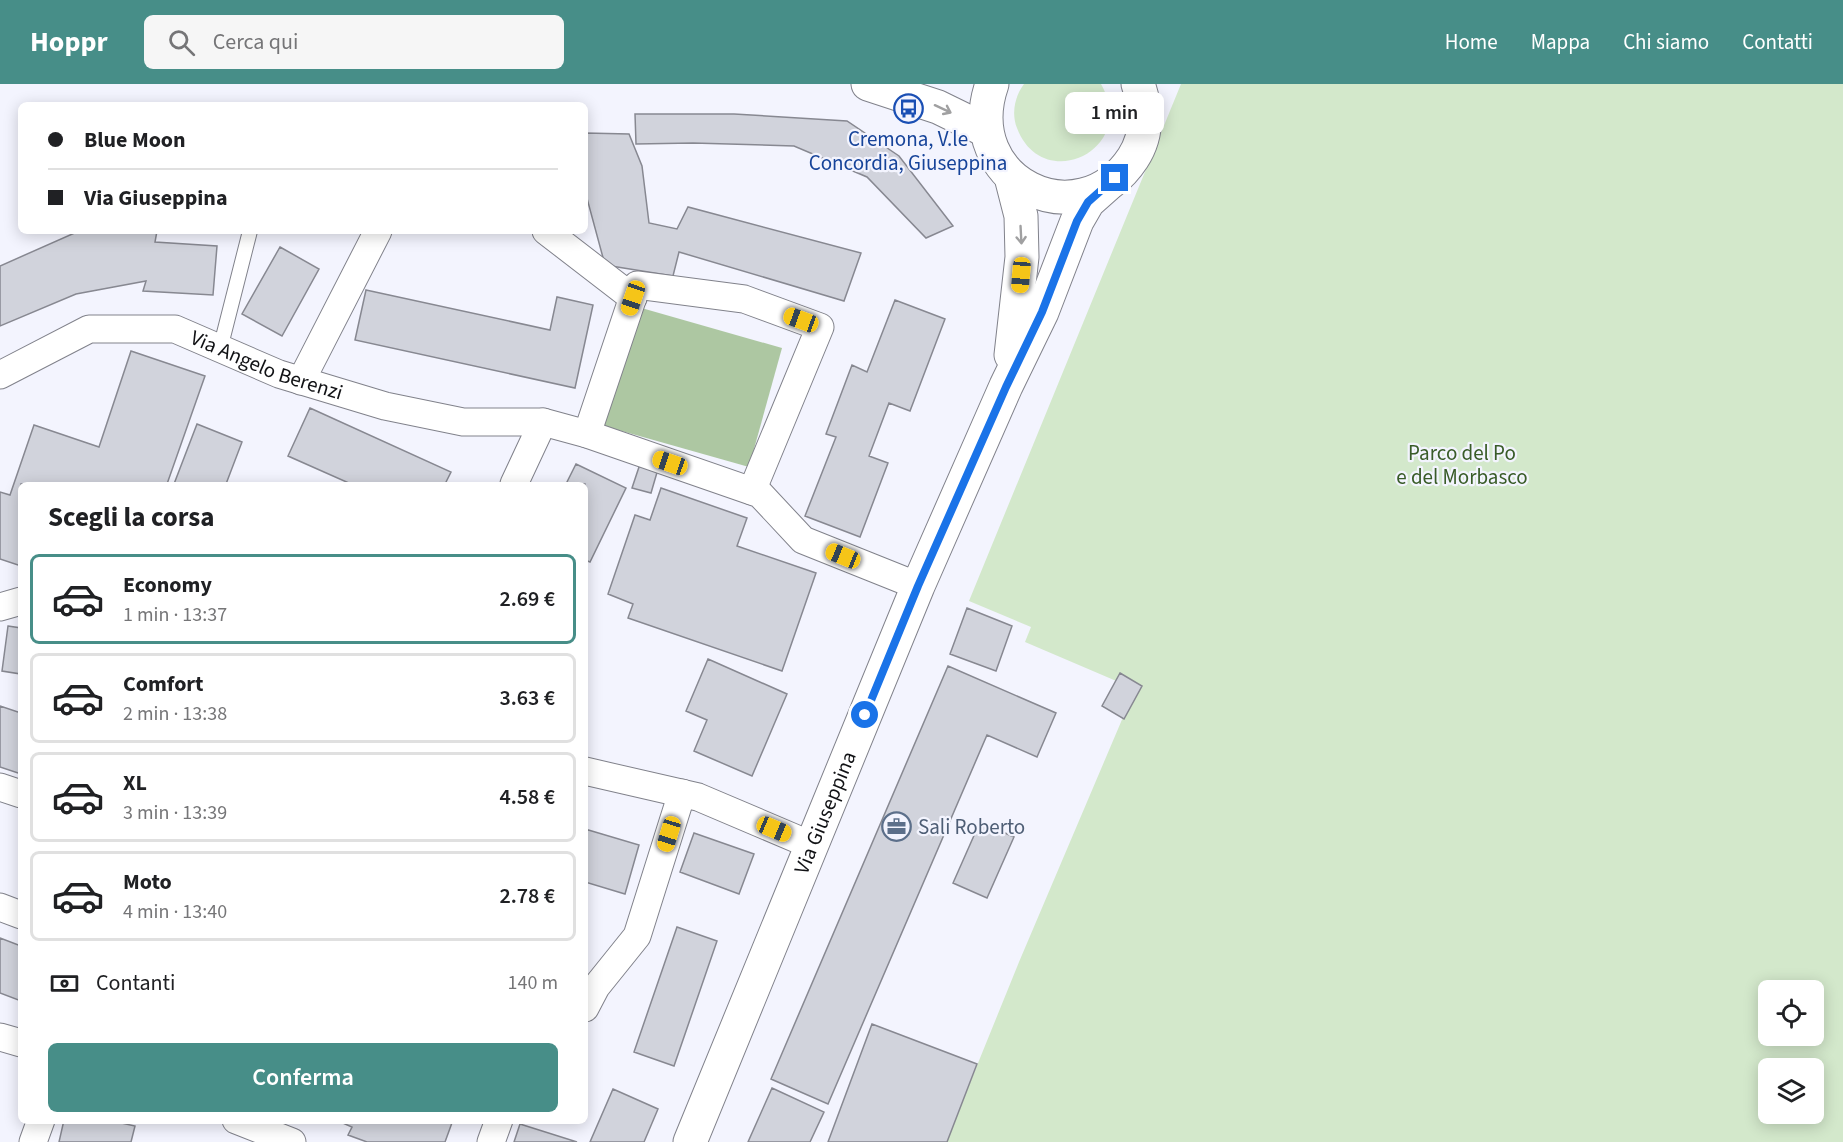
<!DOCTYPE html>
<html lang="it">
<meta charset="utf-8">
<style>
body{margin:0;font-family:"Source Sans 3",sans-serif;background:#f6f6f6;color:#202124;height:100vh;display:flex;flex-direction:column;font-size:22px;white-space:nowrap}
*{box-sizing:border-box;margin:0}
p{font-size:20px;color:#757577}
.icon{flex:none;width:33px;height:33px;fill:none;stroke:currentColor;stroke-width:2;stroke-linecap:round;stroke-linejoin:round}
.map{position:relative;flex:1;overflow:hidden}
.details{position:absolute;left:18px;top:398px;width:570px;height:642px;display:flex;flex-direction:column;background:#fff;border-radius:9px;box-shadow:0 3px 15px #0003}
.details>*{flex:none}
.top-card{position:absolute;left:18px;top:18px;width:570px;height:132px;border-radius:9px;box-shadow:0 3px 15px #0003;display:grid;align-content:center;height:132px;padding:0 30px;background:#fff}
.fabs{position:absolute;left:1758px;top:896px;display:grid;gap:12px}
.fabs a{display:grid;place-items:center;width:66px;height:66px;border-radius:9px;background:#fff;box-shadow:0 3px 15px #0003;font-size:30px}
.end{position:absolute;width:27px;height:27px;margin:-14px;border:8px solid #1a73e8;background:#fff;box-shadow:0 0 0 3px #fff}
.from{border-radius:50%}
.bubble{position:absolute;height:42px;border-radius:9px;background:#fff;box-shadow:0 3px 15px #0003;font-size:20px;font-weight:600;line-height:42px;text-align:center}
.car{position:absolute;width:18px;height:36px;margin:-18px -9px;border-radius:8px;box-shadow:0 0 4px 2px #0007;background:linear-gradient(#f5c518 24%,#345 0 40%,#f5c518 0 76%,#345 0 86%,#f5c518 0)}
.top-card b{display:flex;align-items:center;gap:21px;height:57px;font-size:22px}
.top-card b+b{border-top:2px solid #e0e0e0}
.top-card i{width:15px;height:15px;background:#202124}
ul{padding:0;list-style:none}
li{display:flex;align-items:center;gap:18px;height:90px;margin:0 12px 9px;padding:0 18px;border:3px solid #e0e0e0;border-radius:9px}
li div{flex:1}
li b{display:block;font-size:22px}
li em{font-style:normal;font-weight:600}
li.active{border-color:#478e88}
li>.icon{width:54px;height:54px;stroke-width:1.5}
h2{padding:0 30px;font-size:27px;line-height:72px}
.pay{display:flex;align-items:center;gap:15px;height:66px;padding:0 30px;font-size:22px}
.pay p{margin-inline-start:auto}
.action{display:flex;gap:12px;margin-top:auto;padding:12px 30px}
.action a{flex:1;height:69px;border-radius:9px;background:#478e88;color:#fff;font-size:24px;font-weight:600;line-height:69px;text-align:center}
header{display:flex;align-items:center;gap:36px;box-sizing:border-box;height:84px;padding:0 30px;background:#478e88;color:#fff}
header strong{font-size:28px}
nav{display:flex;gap:33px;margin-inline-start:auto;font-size:21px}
.search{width:420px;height:54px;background:#f6f6f6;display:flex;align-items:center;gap:15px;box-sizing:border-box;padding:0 21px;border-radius:9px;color:#757577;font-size:22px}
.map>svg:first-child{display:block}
.green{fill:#d3e8cb;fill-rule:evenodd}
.forest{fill:#adc7a2}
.building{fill:#d1d3dc;stroke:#878891;stroke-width:1.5}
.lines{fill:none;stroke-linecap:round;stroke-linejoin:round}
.lane-casing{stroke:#81828b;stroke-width:16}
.street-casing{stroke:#81828b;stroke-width:29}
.secondary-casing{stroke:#81828b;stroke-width:35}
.lane{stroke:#fff;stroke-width:14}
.street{stroke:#fff;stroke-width:27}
.secondary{stroke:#fff;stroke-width:33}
.oneway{stroke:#a0a0a1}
.route{stroke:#1a73e8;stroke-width:8}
.labels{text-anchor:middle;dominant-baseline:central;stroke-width:4.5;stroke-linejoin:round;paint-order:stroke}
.transit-label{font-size:21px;fill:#164399;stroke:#f3f4fe}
.street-label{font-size:21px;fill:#111215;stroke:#f3f4fe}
.park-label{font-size:21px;fill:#395c28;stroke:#f3f4fe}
.service-label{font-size:21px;fill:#4e5e75;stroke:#f3f4fe;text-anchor:start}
</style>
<header>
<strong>Hoppr</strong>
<div class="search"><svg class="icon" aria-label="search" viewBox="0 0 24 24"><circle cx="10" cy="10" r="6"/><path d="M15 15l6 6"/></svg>Cerca qui</div>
<nav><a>Home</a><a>Mappa</a><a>Chi siamo</a><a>Contatti</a></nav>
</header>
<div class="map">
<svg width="1843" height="1058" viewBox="0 0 1843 1058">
<rect width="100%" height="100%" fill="#f3f4fe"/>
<path class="green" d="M1024,0h77c38,67 -59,111 -84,44 -6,-15 -2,-32 7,-44z
M1181,0h662v1058h-897l73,-180 116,-273 -110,-47 6,-15 -62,-26zM1768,906h46v45h-46zM1768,984h46v45h-46z"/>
<path class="forest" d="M638,223l144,41 -33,119 -145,-41z"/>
<path class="building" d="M635,30h99l113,7 52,35 54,70 -27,12 -59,-61 -73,-31 -101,-3 -57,1z
M585,49l44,1 13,32 7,57 28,6 11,-22 173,46 -17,48 -165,-49 -6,24 -68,-11 -20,-74z
M79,147h78l-2,11 62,4 -4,49 -70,-4 3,-10 -70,13 -76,32v-60z
M280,163l39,22 -37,67 -40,-22z
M366,206l184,40 7,-33 36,8 -18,83 -220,-48z
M895,216l50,19 -35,92 -21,-8 -20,53 19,7 -28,74 -55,-21 31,-79 -10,-3 26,-69 15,7z
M131,267l74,25 -38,108h-146v82l-21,-7v-67l10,3 24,-70 65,22z
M310,324l141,64 -6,12h-94l-63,-28z
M197,340l45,18 -16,42h-52z
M576,380l50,24 -36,74 -5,-2v-76h-19z
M640,380l18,5 -7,24 -19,-5z
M661,404l86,30 -10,28 79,27 -34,98 -154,-53 5,-14 -25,-10 27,-79 15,5z
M967,524l45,18 -16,45 -46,-17z
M8,542l13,2v46l-19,-3z
M708,575l79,35 -35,82 -58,-25 13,-31 -21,-9z
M948,582l108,47 -19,44 -50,-22 -159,369 -57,-25z
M1120,589l22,13 -18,33 -22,-13z
M0,622l21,7v61l-21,-7z
M980,738l34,15 -27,61 -34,-15z
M585,745l54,16 -14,49 -40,-12z
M694,749l60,21 -15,40 -59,-22z
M677,843l40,14 -43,125 -40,-14z
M0,854l21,8v55l-21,-8z
M872,940l105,40 -30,78h-119z
M772,1004l52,24 -14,30h-62z
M613,1005l45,20 -14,33h-54z
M64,1036h44l27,6 -4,16h-72z
M336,1036h117l-8,22h-78l-19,-7 4,-8z
M520,1040l57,18h-63z"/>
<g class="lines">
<defs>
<path id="lane" d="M220,265l30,-118"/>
<g id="street">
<path d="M546,147l87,67"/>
<path id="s1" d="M0,291l89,-46h86l104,45 106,32 78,16h80l44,12 173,60 43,46 115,46"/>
<path d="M301,297l77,-150"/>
<path d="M587,350l50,-149 107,14 76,28 -68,164"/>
<path d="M514,400l29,-62"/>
<path d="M0,523l21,-6"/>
<path d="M585,687l113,26 113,48"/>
<path d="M0,703l21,7"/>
<path d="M0,823l21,8"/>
<path d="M585,924l11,-21 41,-51 45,-143"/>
<path d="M0,953l21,6"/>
<path d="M236,1036l56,22"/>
<path d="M33,1058l8,-22"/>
<path d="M491,1058l8,-22"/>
</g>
<g id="secondary">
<path d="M868,0l70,23 47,23"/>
<path d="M992,0c-34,98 87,156 141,74 15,-23 14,-49 5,-74"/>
<path d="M1011,271l11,-98 -1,-41 -10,-39"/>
<path id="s2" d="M690,1058l228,-556 88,-200 36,-74 35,-91 11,-19 18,-16"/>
</g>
</defs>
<use href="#lane" class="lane-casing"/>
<use href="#street" class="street-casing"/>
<use href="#secondary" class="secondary-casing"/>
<use href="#lane" class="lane"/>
<use href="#street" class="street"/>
<use href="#secondary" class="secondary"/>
</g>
<defs><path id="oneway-shaft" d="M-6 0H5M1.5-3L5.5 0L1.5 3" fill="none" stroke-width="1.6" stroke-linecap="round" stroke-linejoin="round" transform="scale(1.5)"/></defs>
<g class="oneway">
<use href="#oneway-shaft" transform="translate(943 25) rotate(25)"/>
<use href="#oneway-shaft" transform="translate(1021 151) rotate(87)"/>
</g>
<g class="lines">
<path class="route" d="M865,631l53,-129 88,-199 36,-75 35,-91 11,-19 27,-24"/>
</g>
<defs>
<symbol id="bus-ring" viewBox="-11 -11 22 22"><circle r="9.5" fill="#f3f4fe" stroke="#1a4fb4" stroke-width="1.5"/><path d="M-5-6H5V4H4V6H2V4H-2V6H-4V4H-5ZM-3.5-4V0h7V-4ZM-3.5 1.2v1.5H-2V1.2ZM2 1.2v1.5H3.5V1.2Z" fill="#1a4fb4"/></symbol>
<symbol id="office-ring" viewBox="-11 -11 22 22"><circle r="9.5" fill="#f3f4fe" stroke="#5c6f8a" stroke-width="1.5"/><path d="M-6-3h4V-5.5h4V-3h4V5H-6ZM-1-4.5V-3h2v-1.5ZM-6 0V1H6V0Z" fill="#5c6f8a"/></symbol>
</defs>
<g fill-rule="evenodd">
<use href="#bus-ring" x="892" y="8" width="33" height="33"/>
<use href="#office-ring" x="880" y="726" width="33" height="33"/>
</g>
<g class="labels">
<g class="transit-label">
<text x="908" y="55">Cremona, V.le<tspan x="908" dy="24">Concordia, Giuseppina</tspan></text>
</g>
<g class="street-label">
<text stroke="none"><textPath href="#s1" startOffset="285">Via Angelo Berenzi</textPath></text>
<text stroke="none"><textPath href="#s2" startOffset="356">Via Giuseppina</textPath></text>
</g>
<g class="park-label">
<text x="1462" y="369">Parco del Po<tspan x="1462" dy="24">e del Morbasco</tspan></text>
</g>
<g class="service-label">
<text x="918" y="743">Sali Roberto</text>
</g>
</g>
</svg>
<div class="fabs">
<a><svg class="icon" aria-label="locate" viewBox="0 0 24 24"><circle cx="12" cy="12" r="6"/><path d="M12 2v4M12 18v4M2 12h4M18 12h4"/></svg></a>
<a><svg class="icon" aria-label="layers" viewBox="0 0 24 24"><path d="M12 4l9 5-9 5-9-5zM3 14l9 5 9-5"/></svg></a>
</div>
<i class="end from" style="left:865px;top:631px"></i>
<i class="end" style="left:1115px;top:94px"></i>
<div class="bubble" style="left:1065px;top:8px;width:99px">1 min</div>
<i class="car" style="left:1021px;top:191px;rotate:185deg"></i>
<i class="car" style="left:633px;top:214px;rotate:199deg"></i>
<i class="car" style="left:801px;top:236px;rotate:290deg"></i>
<i class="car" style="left:670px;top:379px;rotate:289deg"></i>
<i class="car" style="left:843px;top:472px;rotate:292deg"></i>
<i class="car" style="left:774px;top:745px;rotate:113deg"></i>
<i class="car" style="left:669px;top:750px;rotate:197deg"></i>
<div class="top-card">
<b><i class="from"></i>Blue Moon</b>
<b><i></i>Via Giuseppina</b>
</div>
<section class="details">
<h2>Scegli la corsa</h2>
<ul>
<li class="active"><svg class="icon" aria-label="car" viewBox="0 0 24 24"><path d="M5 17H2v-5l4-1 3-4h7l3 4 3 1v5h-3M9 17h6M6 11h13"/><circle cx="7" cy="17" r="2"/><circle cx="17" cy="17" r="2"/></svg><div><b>Economy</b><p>1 min · 13:37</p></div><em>2.69 €</em></li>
<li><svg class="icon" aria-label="car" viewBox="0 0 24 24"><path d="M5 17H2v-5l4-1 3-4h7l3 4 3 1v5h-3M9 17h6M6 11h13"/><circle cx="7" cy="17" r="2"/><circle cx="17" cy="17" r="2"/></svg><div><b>Comfort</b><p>2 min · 13:38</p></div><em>3.63 €</em></li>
<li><svg class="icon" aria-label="car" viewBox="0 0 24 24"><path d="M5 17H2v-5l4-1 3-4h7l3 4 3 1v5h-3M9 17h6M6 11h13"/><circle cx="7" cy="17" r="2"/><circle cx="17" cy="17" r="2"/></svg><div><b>XL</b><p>3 min · 13:39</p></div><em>4.58 €</em></li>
<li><svg class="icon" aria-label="car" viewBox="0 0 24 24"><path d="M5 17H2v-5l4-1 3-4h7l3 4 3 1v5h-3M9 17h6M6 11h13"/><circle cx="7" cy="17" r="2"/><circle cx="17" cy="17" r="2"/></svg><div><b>Moto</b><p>4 min · 13:40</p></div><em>2.78 €</em></li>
</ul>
<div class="pay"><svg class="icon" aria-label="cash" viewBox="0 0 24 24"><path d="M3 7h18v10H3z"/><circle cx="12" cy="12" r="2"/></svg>Contanti<p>140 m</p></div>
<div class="action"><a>Conferma</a></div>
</section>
</div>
